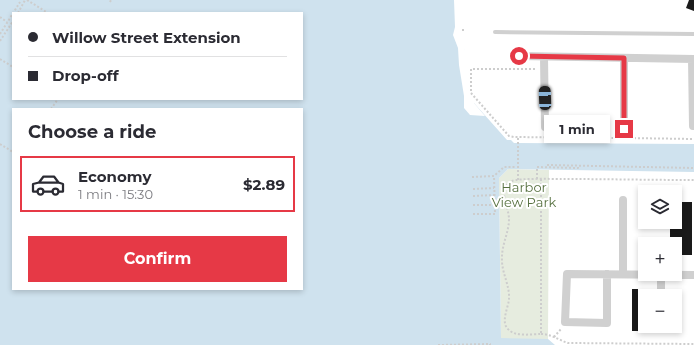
<!DOCTYPE html>
<meta charset="utf-8">
<style>
body{margin:0;font-family:Montserrat,sans-serif;background:#f7f7f7;color:#2b2b33;height:100vh;display:flex;flex-direction:column;font-size:15px;white-space:nowrap}
*{box-sizing:border-box;margin:0}
p{font-size:13px;color:#7c7c81}
.icon{flex:none;width:22px;height:22px;fill:none;stroke:currentColor;stroke-width:2;stroke-linecap:round;stroke-linejoin:round}
.map{position:relative;flex:1;overflow:hidden}
.details{position:absolute;left:12px;top:108px;width:291px;height:182px;display:flex;flex-direction:column;background:#fff;border-radius:0px;box-shadow:0 2px 6px #0003}
.details>*{flex:none}
.guide{position:absolute;left:12px;top:12px;width:291px;height:88px;border-radius:0px;box-shadow:0 2px 6px #0003;display:grid;align-content:center;height:88px;padding:0 16px;background:#fff}
.controls{position:absolute;left:638px;top:185px;display:grid;gap:8px}
.controls a{display:grid;place-items:center;width:44px;height:44px;border-radius:0px;background:#fff;box-shadow:0 2px 6px #0003;font-size:20px}
.end{position:absolute;width:18px;height:18px;margin:-9px;border:5px solid #e63946;background:#fff;box-shadow:0 0 0 2px #fff}
.from{border-radius:50%}
.bubble{position:absolute;height:28px;border-radius:0px;background:#fff;box-shadow:0 2px 6px #0003;font-size:13px;font-weight:700;line-height:28px;text-align:center}
.car{position:absolute;width:12px;height:24px;margin:-12px -6px;border-radius:5px;box-shadow:0 0 3px 1px #0007;background:linear-gradient(#222 24%,#8ab4d8 0 40%,#222 0 76%,#8ab4d8 0 86%,#222 0)}
.guide b{display:flex;align-items:center;gap:14px;height:38px;font-size:15px}
.guide b+b{border-top:1px solid #e1e1e2}
.guide i{width:10px;height:10px;background:#2b2b33}
ul{padding:0;list-style:none}
li{display:flex;align-items:center;gap:12px;height:56px;margin:0 8px 6px;padding:0 8px;border:2px solid transparent;border-radius:0px}
li div{flex:1}
li b{display:block;font-size:15px}
li em{font-style:normal;font-weight:700}
li.active{border-color:#e63946}
li>.icon{width:36px;height:36px;stroke-width:1.5}
h2{padding:0 16px;font-size:18px;line-height:48px}
.button{display:flex;gap:8px;margin-top:auto;padding:8px 16px}
.button a{flex:1;height:46px;border-radius:0px;background:#e63946;color:#fff;font-size:16px;font-weight:700;line-height:46px;text-align:center}
.map>svg:first-child{display:block}
.green{fill:#e6ecdf}
.water{fill:#cfe2ee;fill-rule:evenodd}
.pier{fill:#fff}
.building{fill:#1a1a1a}
.lines{fill:none;stroke-linecap:round;stroke-linejoin:round}
.path{stroke:#cdcdcd;stroke-width:2;stroke-dasharray:2 2;stroke-linecap:butt}
.lane{stroke:#d0d0d0;stroke-width:4}
.street{stroke:#d0d0d0;stroke-width:8}
.route{stroke:#e63946;stroke-width:5}
.labels{text-anchor:middle;dominant-baseline:central;stroke-width:4;stroke-linejoin:round;paint-order:stroke}
.park-label{font-size:13px;fill:#56703f;stroke:#fff}
</style>
<div class="map">
<svg width="694" height="345" viewBox="0 0 694 345">
<rect width="100%" height="100%" fill="#fff"/>
<path class="green" d="M508,169l41,1 -1,169h-47l-2,-161z"/>
<path class="water" d="M0,0h467l-3,48 2,48 -2,6 10,1 33,37h4l3,3 180,1v28l-186,-3 -9,9 2,160 47,1 7,6h-555zM13,13h289v86h-289zM13,109h289v180h-289z"/>
<path class="pier" d="M454,0h15l-1,40 -1,8h-3l1,3h2l1,45 -2,2v3h8v2l11,13 -15,-1 -6,-7v-12l-5,-31 -1,-17 -5,-13 2,-8z"/>
<path class="building" d="M689,0h5v11l-8,-3z
M675,202h17v53h-17v-11h-5v-22h5z
M632,289h22v7h-9v30h9v5h-22z"/>
<g class="lines">
<path class="path" d="M27,0l21,13
M110,2l1,-2
M18,13l7,-13
M0,17l7,5
M462,30h4
M0,34l20,-32
M0,41l13,-20
M0,59l13,8
M535,69h-64v24l38,43 5,1 108,1
M51,109l7,-10
M626,138l68,1
M0,144l13,8
M547,165l147,3
M472,177l22,-1 10,-9h11
M537,179v-12l41,1v-2
M541,179v155c-9,0 -25,3 -32,-4 -9,-7 -1,-21 0,-31 1,-14 -8,-27 -7,-42 0,-13 7,-25 7,-38 0,-12 -13,-32 3,-38 8,-3 39,-2 49,-2 44,0 89,1 133,1
M518,180v-42
M473,189l21,-1
M473,196l21,-1
M473,205h21
M473,214h22l-1,-38
M541,334c10,0 18,6 27,9l126,1
M554,337l7,-8
M438,345l52,-1v1"/>
<path class="lane" d="M495,32l199,2"/>
<path class="street" d="M519,56l175,3
M544,57l1,70
M624,58v71
M692,59l1,67
M607,274v49l-42,-1 2,-48c42,0 85,1 127,1
M623,274v-74
M661,296v-21
M661,329v-3"/>
</g>
<g class="lines">
<path class="route" d="M519,56l105,2v71"/>
</g>
<g class="labels">
<g class="park-label">
<text x="524" y="187">Harbor<tspan x="524" dy="15">View Park</tspan></text>
</g>
</g>
</svg>
<div class="controls">
<a><svg class="icon" aria-label="layers" viewBox="0 0 24 24"><path d="M12 4l9 5-9 5-9-5zM3 14l9 5 9-5"/></svg></a>
<a>+</a>
<a>−</a>
</div>
<i class="end from" style="left:519px;top:56px"></i>
<i class="end" style="left:624px;top:129px"></i>
<div class="bubble" style="left:544px;top:115px;width:66px">1 min</div>
<i class="car" style="left:545px;top:98px;rotate:358deg"></i>
<div class="guide">
<b><i class="from"></i>Willow Street Extension</b>
<b><i></i>Drop-off</b>
</div>
<section class="details">
<h2>Choose a ride</h2>
<ul>
<li class="active"><svg class="icon" aria-label="car" viewBox="0 0 24 24"><path d="M5 17H2v-5l4-1 3-4h7l3 4 3 1v5h-3M9 17h6M6 11h13"/><circle cx="7" cy="17" r="2"/><circle cx="17" cy="17" r="2"/></svg><div><b>Economy</b><p>1 min · 15:30</p></div><em>$2.89</em></li>
</ul>
<div class="button"><a>Confirm</a></div>
</section>
</div>
